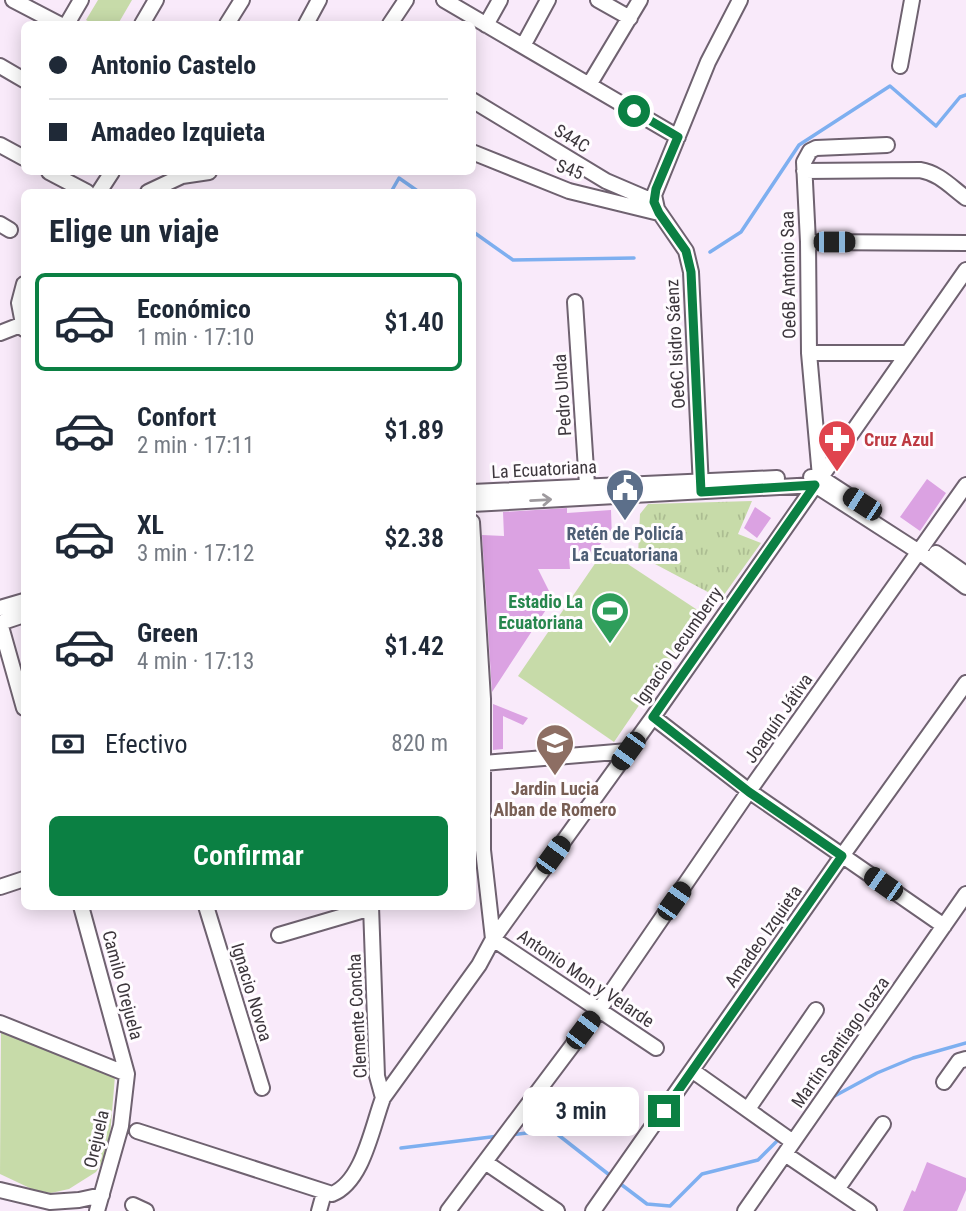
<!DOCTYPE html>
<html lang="es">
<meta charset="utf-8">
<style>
body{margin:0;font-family:"Roboto Condensed",sans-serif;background:#f6f6f7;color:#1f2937;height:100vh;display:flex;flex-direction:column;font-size:26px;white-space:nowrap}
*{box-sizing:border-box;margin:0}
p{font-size:23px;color:#747a83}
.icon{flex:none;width:38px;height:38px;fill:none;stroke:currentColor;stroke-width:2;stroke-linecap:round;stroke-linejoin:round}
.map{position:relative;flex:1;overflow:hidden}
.side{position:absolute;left:21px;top:189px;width:455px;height:721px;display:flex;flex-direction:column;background:#fff;border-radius:10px;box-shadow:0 4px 18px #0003}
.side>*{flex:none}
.banner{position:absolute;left:21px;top:21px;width:455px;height:154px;border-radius:10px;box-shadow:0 4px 18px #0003;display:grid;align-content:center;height:154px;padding:0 28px;background:#fff}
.end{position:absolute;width:32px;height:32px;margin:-16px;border:9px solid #0b8043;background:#fff;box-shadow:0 0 0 4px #fff}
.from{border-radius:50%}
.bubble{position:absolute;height:49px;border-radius:10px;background:#fff;box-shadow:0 4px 18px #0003;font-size:23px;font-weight:600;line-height:49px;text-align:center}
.car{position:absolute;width:21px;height:42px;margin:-21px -10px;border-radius:9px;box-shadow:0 0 5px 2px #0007;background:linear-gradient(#222 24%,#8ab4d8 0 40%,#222 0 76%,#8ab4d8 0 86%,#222 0)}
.banner b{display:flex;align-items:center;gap:24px;height:66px;font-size:26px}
.banner b+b{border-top:2px solid #e0e1e3}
.banner i{width:18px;height:18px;background:#1f2937}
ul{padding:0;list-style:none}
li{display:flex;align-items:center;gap:21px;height:98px;margin:0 14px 10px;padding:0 14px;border:4px solid transparent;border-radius:10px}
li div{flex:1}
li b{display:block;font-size:26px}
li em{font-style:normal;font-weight:600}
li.on{border-color:#0b8043}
li>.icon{width:63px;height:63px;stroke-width:1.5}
h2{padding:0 28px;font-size:32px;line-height:84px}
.pay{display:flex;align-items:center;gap:18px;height:77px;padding:0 28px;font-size:26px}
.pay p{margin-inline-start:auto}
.cta{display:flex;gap:14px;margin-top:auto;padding:14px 28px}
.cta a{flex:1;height:80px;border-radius:10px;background:#0b8043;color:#fff;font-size:28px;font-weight:600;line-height:80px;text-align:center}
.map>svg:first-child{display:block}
.grass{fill:#c7dba9}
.park{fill:url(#park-tufts)}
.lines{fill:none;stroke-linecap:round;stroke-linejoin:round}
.stream{stroke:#7eaff0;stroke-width:3.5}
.building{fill:#dba2e2}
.minor-casing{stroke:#6f6270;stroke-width:18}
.minor{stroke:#fff;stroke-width:14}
.oneway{stroke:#9e9a9e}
.route{stroke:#0b8043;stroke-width:9}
.labels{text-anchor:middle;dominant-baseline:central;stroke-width:6;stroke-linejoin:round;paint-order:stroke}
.street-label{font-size:18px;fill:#3c363c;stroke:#fffcff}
.health-label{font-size:18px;font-weight:bold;fill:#be3a42;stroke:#fffcff;text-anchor:start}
.service-label{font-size:18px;font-weight:bold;fill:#4e5e75;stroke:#fffcff}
.leisure-label{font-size:18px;font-weight:bold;fill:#27864d;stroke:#fffcff;text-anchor:end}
.education-label{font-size:18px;font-weight:bold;fill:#785e54;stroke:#fffcff}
</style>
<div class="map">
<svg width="966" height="1211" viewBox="0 0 966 1211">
<defs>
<pattern id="park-tufts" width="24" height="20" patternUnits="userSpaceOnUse" patternTransform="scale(1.75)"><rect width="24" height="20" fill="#c7dba9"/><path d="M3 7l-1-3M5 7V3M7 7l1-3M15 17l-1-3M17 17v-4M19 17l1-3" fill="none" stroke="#acbd92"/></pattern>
</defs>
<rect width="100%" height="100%" fill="#f9eafa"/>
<path class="grass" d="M98,0h34l-14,24h-25l-7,-4z
M605,549l97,64 -88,129 -96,-66z
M1,1025l114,51 -5,60 -7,25 -7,11 -27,17 -18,4 -17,-3 -34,-16z"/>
<path class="park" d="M752,501l-14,33 23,9 -40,56 -83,-44 2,-41 8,-10z"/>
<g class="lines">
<path class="stream" d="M391,192l8,-14 20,14
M472,231l41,29 121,-2
M710,252l31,-20 58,-87 91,-59 46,40 24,-29 6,-2
M829,1099l48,-26 36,-15 53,-15
M510,1135l42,-5 60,47
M401,1148l98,-12
M618,1182l29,22 23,2 32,-32 56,-14 23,-23"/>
</g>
<path class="building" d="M927,479l19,14 -26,38 -20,-14z
M755,507l16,11 -14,20 -13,-10z
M567,508v5l44,-3 1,30 -9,1 -12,14 -22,3 1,11h-32l15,30 -61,93 -10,-157 22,1 -1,-24z
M493,704l35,14 -5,7 -20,-9v33l-10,1z
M927,1162l39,16v12l-9,21h-54l9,-21 3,2z"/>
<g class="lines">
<defs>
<path id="minor" d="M13,0l46,24
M444,0l234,137
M598,0l32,18
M67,24l14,-24
M142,24l14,-24
M227,24l15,-24
M306,24l13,-24
M390,24l16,-24
M486,25l14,-25
M523,46l25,-46
M0,66l24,14
M900,66l12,-66
M589,85l51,-85
M472,100l134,81 49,21
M0,145l24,13
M472,152l97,39 90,22
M804,171l116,-1c19,3 31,17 46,28
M49,172l38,20
M99,192l13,-20
M148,192l34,-16 27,-4
M0,224l10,6
M808,242l158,1
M24,284l-5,19 5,26
M575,302l12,183
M0,333l23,-9
M809,353h97
M811,477h9l43,28
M820,477l-11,-124 -1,-111 -4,-80 6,-11 6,-3 71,-3
M701,488l-10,-216 -5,-21 -29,-42 -3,-14 54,-133 32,-62
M472,492l305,-14
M472,504l343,-19 104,67 47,35
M472,522l11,177v151l10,89 163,109
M936,553l30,21
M0,608l24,-7
M0,623l24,85
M0,623l24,-8
M653,717l96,74 195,135
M472,764l156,-13
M0,887l24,-8
M81,906l46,168 -6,52 -24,85
M206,906l56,182
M371,906l6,170 6,22 96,-133 14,-26 160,-222 313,-447
M279,935l92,-27
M0,1023l127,51
M693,1071l100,71
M944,1082l15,-21 7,-2
M748,1109l68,-99
M137,1131l195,63c31,-12 40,-67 51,-96
M785,1154l84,57
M485,1162l72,49
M838,1188l45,-64
M0,1190l50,12 29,-2 23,-5
M133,1205l13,6
M319,1211l5,-18
M448,1211l151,-201 150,-219 217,-306
M593,1211l249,-355 124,-173
M745,1211l221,-317"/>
</defs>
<use href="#minor" class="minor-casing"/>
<use href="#minor" class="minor"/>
</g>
<defs><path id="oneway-shaft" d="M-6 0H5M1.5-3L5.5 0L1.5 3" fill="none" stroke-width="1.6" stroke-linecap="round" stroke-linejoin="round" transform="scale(1.75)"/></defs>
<use class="oneway" href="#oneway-shaft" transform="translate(541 500) rotate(-3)"/>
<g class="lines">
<path class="route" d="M634,111l44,26 -22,52 -2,13 5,11 27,38 5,21 10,220 114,-7 -162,232 96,75 93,64 -178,255"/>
</g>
<defs>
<symbol id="pharmacy-pin" viewBox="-11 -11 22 30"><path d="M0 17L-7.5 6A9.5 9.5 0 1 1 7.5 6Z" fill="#e0444e" stroke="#fffcff"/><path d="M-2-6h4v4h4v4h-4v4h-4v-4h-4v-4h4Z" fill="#fff"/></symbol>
<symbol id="civic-pin" viewBox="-11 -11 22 30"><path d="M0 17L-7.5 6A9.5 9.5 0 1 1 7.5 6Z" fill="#5c6f8a" stroke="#fffcff"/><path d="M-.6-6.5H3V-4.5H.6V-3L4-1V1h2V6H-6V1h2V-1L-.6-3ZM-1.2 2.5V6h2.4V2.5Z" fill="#fff"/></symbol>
<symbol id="stadium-pin" viewBox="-11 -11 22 30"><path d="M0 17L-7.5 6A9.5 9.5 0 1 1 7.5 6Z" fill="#2e9e5b" stroke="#fffcff"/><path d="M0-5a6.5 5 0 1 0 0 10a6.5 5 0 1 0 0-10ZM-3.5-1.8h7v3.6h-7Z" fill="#fff"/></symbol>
<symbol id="school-pin" viewBox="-11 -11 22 30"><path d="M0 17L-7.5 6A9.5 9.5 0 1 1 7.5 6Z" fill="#8d6e63" stroke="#fffcff"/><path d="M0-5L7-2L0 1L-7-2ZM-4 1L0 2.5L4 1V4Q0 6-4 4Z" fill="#fff"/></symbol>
</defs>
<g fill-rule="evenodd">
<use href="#pharmacy-pin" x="815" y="417" width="44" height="60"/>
<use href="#civic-pin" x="603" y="466" width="44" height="60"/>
<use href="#stadium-pin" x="588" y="589" width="44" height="60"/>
<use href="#school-pin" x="533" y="721" width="44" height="60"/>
</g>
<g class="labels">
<g class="street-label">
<text transform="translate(572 138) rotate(31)">S44C</text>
<text transform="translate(570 169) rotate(19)">S45</text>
<text transform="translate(788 275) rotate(-91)">Oe6B Antonio Saa</text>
<text transform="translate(675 344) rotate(-93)">Oe6C Isidro Sáenz</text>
<text transform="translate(562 395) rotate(-94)">Pedro Unda</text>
<text transform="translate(544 469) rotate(-3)">La Ecuatoriana</text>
<text transform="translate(678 646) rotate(-55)">Ignacio Lecumberry</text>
<text transform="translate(778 718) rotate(-55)">Joaquín Játiva</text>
<text transform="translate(763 936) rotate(-55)">Amadeo Izquieta</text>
<text transform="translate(586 978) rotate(34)">Antonio Mon y Velarde</text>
<text transform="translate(123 985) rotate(75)">Camilo Orejuela</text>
<text transform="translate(252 992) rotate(73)">Ignacio Novoa</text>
<text transform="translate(357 1016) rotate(-93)">Clemente Concha</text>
<text transform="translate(840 1042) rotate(-55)">Martin Santiago Icaza</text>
<text transform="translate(96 1139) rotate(-77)">Orejuela</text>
</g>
<g class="health-label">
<text x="864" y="439">Cruz Azul</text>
</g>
<g class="service-label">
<text x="625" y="533">Retén de Policía<tspan x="625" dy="21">La Ecuatoriana</tspan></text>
</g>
<g class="leisure-label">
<text x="583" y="601">Estadio La<tspan x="583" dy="21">Ecuatoriana</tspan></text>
</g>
<g class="education-label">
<text x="555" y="788">Jardin Lucia<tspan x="555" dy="21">Alban de Romero</tspan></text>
</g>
</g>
</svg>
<i class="end from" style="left:634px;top:111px"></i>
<i class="end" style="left:664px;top:1111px"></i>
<div class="bubble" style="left:523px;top:1087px;width:116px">3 min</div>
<i class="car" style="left:834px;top:242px;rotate:90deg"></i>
<i class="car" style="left:862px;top:504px;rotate:303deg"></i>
<i class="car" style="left:628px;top:751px;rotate:216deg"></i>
<i class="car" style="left:553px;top:855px;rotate:36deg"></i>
<i class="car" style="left:883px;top:884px;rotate:305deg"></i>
<i class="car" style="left:674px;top:901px;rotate:35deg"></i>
<i class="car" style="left:583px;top:1030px;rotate:37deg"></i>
<div class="banner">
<b><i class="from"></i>Antonio Castelo</b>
<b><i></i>Amadeo Izquieta</b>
</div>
<section class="side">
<h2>Elige un viaje</h2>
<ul>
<li class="on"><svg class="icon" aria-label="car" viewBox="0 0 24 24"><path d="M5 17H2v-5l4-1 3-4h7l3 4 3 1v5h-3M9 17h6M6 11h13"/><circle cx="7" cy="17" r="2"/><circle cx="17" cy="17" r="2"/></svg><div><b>Económico</b><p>1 min · 17:10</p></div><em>$1.40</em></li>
<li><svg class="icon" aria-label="car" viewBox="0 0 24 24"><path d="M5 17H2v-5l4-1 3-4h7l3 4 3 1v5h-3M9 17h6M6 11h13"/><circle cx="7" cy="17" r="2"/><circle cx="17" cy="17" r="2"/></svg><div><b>Confort</b><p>2 min · 17:11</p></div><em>$1.89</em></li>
<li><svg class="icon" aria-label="car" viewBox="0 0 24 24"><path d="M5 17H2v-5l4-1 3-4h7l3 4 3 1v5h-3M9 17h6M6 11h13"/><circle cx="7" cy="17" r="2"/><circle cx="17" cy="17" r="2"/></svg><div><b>XL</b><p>3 min · 17:12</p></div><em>$2.38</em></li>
<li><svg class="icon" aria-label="car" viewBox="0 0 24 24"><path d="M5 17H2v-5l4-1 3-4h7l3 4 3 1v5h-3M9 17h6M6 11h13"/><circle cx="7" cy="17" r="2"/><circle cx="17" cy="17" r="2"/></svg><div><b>Green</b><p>4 min · 17:13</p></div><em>$1.42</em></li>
</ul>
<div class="pay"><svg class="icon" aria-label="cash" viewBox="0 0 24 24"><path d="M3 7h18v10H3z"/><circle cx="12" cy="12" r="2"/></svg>Efectivo<p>820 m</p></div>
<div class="cta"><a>Confirmar</a></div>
</section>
</div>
